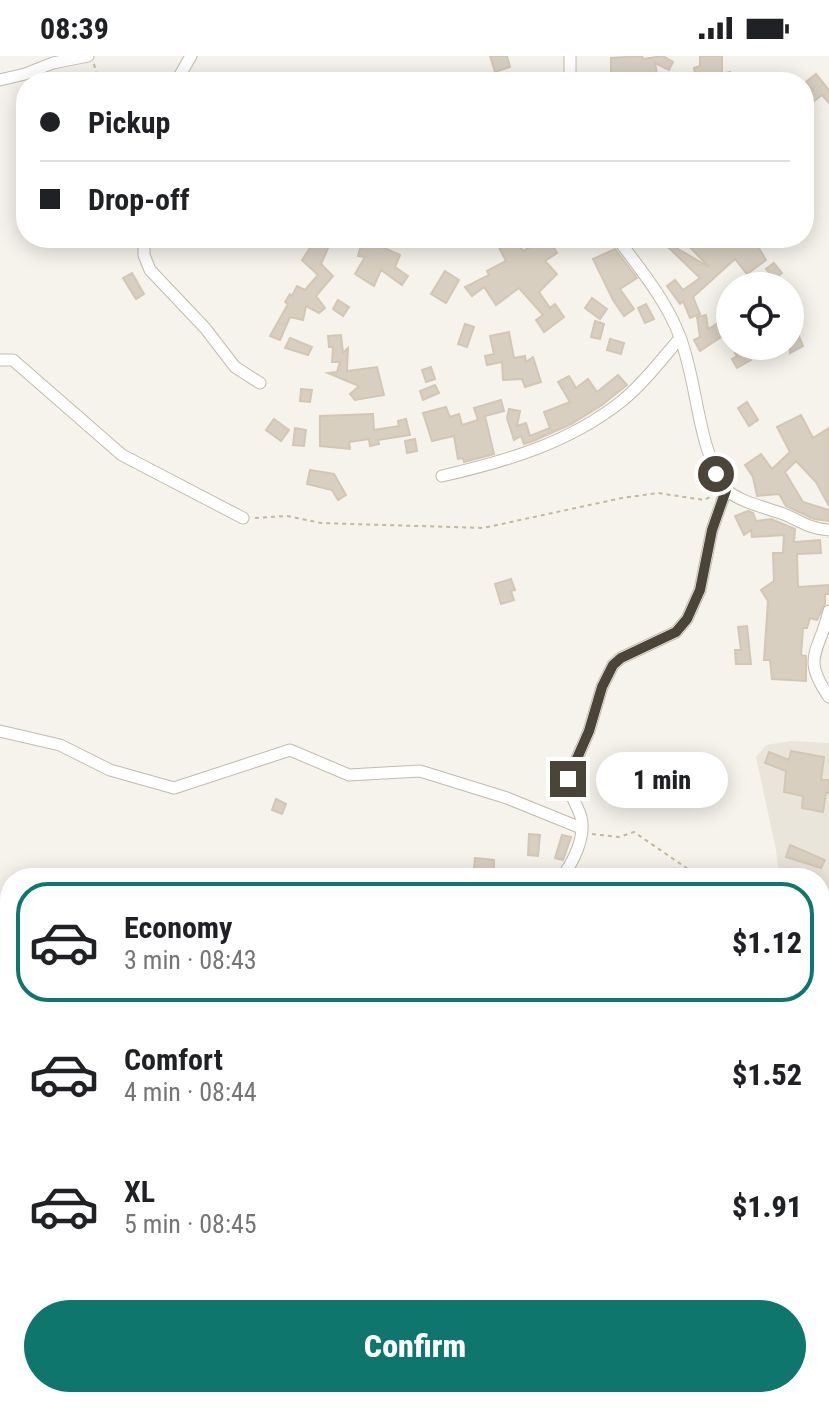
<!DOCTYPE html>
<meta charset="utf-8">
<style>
body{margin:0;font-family:"Roboto Condensed",sans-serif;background:#f2f2f2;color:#202124;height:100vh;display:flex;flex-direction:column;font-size:30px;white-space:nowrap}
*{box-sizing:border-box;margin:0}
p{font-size:26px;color:#757577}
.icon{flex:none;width:44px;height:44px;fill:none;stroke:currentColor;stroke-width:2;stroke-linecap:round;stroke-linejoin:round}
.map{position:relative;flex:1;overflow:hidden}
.sheet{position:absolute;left:0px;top:812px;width:830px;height:540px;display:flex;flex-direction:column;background:#fff;border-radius:32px 32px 0 0;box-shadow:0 4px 20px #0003}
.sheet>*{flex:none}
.banner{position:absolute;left:16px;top:16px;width:798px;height:176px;border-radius:32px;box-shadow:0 4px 20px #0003;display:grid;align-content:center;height:176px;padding:0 24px;background:#fff}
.tools{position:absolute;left:716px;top:216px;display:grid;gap:16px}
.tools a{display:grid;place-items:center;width:88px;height:88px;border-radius:50%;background:#fff;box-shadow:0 4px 20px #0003;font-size:40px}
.end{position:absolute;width:36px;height:36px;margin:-18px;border:10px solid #4b4439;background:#fff;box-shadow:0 0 0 4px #fff}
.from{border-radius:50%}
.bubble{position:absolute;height:56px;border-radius:28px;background:#fff;box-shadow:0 4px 20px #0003;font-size:26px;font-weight:800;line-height:56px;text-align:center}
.banner b{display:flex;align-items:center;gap:28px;height:76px;font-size:30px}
.banner b+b{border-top:2px solid #e0e0e0}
.banner i{width:20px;height:20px;background:#202124}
ul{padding:14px 0 0;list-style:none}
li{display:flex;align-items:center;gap:24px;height:120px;margin:0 16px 12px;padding:0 8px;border:4px solid transparent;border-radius:32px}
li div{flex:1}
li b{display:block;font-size:30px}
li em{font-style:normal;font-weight:800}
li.current{border-color:#0f766e}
li>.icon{width:72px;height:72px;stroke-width:1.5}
.action{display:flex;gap:16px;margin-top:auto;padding:16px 24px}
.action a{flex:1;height:92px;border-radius:48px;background:#0f766e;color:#fff;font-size:32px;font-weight:800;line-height:92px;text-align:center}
.status{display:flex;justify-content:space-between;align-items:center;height:56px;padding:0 40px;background:#fff;direction:ltr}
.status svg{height:22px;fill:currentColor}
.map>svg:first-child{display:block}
.residential{fill:#eae5da}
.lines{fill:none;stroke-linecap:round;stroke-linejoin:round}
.stream{stroke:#a9d4f2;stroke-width:3}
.building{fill:#d8cfc1;stroke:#d3c7b4;stroke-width:2}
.street-casing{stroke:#c2bbae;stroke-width:13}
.path{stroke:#c4b79f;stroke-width:2;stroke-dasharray:4 4;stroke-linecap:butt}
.street{stroke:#fff;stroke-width:11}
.rail-casing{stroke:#9a9a9a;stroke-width:6}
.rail{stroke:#fff;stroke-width:3;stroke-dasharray:9;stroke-linecap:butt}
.route{stroke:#4b4439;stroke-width:10}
</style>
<div class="status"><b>08:39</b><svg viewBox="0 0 49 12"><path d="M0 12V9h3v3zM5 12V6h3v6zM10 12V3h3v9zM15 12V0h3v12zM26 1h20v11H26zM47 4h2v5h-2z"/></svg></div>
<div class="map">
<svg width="829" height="1352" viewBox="0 0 829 1352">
<rect width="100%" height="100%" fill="#f6f3ec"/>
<path class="residential" d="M791,685l38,2v593l-9,-7v-451h-41l-3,-28 -20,-93 10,-12z"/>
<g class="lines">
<path class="stream" d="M820,1134l9,-5
M820,1253l9,8"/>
</g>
<path class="building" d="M490,0h17l3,11 -15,5z
M642,0l1,3 20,-3 10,6 -4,8 -14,-7 2,11 -10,2 2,6h-15l-1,-5h-22v-19z
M700,0h22v18l8,-2 3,10h-37l-2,-14 6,-2z
M816,18l13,16v13l-7,-8 -18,14v-12l9,-7 -7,-8z
M363,182h24l-5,9 18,8 -5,12 13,9 -6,9 -21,-15 -7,16 -19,-12 10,-17 -7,-1z
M494,182h21l8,13 25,-13 9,15 -12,8 12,13 -18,18 11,16 5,-4 9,13 -20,15 -8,-12 7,-5 -24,-27 -23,17 -12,-18 -12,9 -7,-9 24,-12 -2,-4 19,-10z
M681,182h72l13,22 -19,14 -12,-15 -42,38 7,17 -10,4 -7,-17 -3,3 -13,-18 8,-6 8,10 17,-12 -31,-30 2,-3 38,22z
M316,183l13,7 -8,18 12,12 -17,20 9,12 -6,5 -13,-7 -3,14 -13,-3 -10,23 -10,-4 18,-32 -3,-2 5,-8 2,2 5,-10 8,4 13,-15 -16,-15z
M615,193l22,29 -17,11 14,20 -10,7 -11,-16 -20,-41z
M774,207l8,10 -8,6 -8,-10z
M445,215l14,9 -13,23 -15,-9z
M132,217l12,21 -8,5 -13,-21z
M592,242l15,11 -7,10 -15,-11z
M338,244l11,7 -6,9 -10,-7z
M646,248l8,15 -9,4 -7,-15z
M706,259l2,14 22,-13v15l-30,20 -6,-11 6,-3 -3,-20z
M595,265l9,3 -4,15 -9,-2z
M465,268l9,3 -7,20 -9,-3z
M509,276l5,26 11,-2 1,6 7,-5 8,25 -16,5 -3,-8 -19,1 -1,-18 -15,3 -2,-9 9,-2 -4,-18z
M797,276l6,14 -13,7v-17z
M341,279l2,18 5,-5 -1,23 30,-4 7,28 -29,5 -5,-6 9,-8 -31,-13 9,-1 3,-10h-8l1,-15h-4l-1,-11z
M290,282l22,9 -4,8 -23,-7z
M610,283l14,4 -3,11 -14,-4z
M744,292l7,12 -14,8 -5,-9 5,-3 -2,-3z
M431,311l4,12 -9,3 -4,-12z
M618,319l9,10 -25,20 -31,19 -38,17 -9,3 -3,-8 -7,4 -7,-22 2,-9 11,2 -3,15 9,-3 4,13 20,-8 -6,-16 26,-10 -12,-20 11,-6 7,12 12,-9 9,13z
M435,329l4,8 -16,7 -3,-9z
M301,333l11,1 -2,12 -10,-1z
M501,344l3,11 -19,5 9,38 -30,8 -1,-4 -5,1 -4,-23 -22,5 -9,-28 23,-6 4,10 9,-3 3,11 16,-5 -4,-12z
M747,346l11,18 -9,6 -11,-18z
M373,358l1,16 25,-4 -1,-5 8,-2 4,16 -32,5 1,4 -9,2 -1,-7 -20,3 1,7 -30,-3v-30z
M801,359l12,23 16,-10v78l-13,-24 -20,-21 -11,11 18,30 26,8v11l-15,-2 -28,-13 -7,-12 -22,2 -4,-19 -8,-12 16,-11 11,15 18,-17 -13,-25z
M274,363l15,11 -8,11 -15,-11z
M295,372l11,2 -2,16 -11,-1z
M415,383l2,12 -10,2 -2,-12z
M310,414l24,4 12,21 -8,5 -6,-10 -25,-6z
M748,455l5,2 3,8 15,-2 24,10 -1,13 26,-2 1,13 -24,1 1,33 30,-2 1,9h-4v10l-8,16 -7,-2 -3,10h-4l-2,27 5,1v25l-34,-2 -2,-19h-6l4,-59 -7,-11 13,-9 -1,-28h10l1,-18 -32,2 -1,-7 -7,5 -9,-19z
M511,523l4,11 -4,1 3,9 -13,4 -6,-20z
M747,570l4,38h-15l-1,-14h6l-3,-23z
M791,695l33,6 -3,23h8v13h-3l-3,19 -21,-4 1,-12 -19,-4 2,-21 -21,-8 4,-11 20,8z
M276,743l10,5 -4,10 -10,-4z
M529,778l11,1 -2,21 -10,-1z
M562,779l9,2 -8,23 -8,-2z
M790,789l35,15 -4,8 -35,-11z
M475,802l19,2v18l-21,-1z
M276,1342h13l-1,10h-12z
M455,1342h20v10l-20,-1z"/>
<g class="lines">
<defs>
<path id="street" d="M570,0v26
M0,24l25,-6 28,-11 35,-7
M176,26l15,-26
M144,182v17l6,15 55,58 30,39 25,16
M0,304h13l109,95 121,63
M442,420c65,-15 127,-33 180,-75 22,-18 40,-42 58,-63
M726,434c18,14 40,17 60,25 16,7 25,14 43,15
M829,555c-10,42 -28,46 0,86
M0,675l60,14 50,25 64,18 116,-38 59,25 71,-4 87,27 74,30
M561,822c12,-15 25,-41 20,-61 -4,-13 -13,-24 -13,-38l21,-48 13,-44 11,-22 8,-7 55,-26 11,-13 13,-29 12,-60 14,-40c-30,-47 -27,-102 -46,-153 -14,-37 -40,-68 -63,-99
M0,1083l10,-3"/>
</defs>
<use href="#street" class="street-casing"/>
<path class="path" d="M94,8l4,18
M255,462l32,-2 34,7 162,5 139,-30 36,-5 46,7 6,-3
M592,778l27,3 15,-5 67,46
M820,1060l9,8
M507,1352l1,-10
M785,1352l2,-10"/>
<use href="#street" class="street"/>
<defs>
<path id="rail" d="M820,871l9,-16
M819,1342l9,10"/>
</defs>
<use href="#rail" class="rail-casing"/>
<use href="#rail" class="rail"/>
</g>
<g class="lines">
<path class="route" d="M568,723l21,-48 13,-44 11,-22 8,-7 55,-26 11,-13 13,-29 12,-60 14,-40 -10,-16"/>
</g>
</svg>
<div class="tools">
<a><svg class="icon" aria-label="locate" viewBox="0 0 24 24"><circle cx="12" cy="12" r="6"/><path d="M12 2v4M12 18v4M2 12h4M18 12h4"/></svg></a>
</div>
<i class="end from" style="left:716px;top:418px"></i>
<i class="end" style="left:568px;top:723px"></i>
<div class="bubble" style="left:596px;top:696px;width:132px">1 min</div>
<div class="banner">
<b><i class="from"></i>Pickup</b>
<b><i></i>Drop-off</b>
</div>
<section class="sheet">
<ul>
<li class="current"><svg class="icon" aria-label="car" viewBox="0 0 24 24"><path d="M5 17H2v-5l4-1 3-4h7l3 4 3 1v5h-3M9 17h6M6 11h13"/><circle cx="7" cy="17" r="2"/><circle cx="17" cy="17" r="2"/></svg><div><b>Economy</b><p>3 min · 08:43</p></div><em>$1.12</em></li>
<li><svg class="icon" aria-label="car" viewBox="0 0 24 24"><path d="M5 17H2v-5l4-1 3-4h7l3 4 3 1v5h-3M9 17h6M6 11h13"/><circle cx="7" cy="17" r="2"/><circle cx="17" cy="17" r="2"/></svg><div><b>Comfort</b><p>4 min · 08:44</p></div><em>$1.52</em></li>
<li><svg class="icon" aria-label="car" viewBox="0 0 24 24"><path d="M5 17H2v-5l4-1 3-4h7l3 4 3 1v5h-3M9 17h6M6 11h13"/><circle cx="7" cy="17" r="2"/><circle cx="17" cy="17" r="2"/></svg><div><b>XL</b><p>5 min · 08:45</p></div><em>$1.91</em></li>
</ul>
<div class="action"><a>Confirm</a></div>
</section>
</div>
